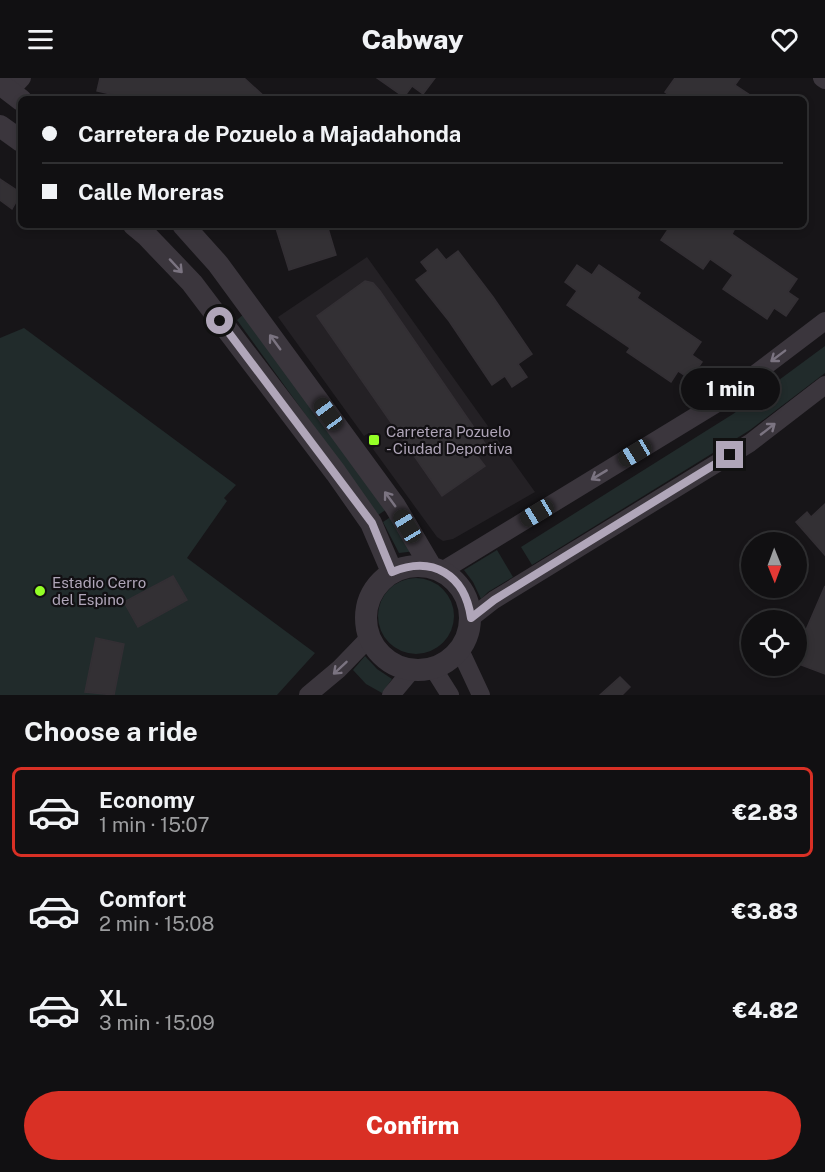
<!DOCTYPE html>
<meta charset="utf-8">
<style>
body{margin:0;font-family:"Public Sans",sans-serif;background:#1a191b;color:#f1f3f6;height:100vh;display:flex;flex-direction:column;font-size:22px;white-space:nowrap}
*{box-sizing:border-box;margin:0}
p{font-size:20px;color:#9c9d9f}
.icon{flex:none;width:33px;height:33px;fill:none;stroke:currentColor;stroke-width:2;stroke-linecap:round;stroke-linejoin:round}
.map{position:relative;height:617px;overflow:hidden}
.sheet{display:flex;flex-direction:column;background:#111012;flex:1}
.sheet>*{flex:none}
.top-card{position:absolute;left:18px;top:18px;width:789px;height:132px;border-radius:9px;box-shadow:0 3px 9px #0003,0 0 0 2px #303032;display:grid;align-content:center;height:132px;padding:0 24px;background:#111012}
.needle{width:39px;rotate:179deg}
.controls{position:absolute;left:741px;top:454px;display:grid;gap:12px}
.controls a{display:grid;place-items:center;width:66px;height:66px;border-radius:50%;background:#111012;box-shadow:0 3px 9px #0003,0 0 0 2px #303032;font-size:30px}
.end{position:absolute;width:27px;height:27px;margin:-14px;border:8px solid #b0a6b9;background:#111;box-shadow:0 0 0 3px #111}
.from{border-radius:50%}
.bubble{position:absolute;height:42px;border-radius:21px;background:#111012;box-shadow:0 3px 9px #0003,0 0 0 2px #303032;font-size:20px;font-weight:800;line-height:42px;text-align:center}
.car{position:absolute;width:18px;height:36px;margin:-18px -9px;border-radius:8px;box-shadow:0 0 4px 2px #0007;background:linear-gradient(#222 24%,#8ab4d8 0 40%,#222 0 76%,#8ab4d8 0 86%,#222 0)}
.top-card b{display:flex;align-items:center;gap:21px;height:57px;font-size:22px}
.top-card b+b{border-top:2px solid #303032}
.top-card i{width:15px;height:15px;background:#f1f3f6}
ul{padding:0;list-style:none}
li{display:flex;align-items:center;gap:18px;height:90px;margin:0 12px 9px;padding:0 12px;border:3px solid transparent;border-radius:9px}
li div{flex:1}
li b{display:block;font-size:22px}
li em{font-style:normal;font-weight:800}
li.current{border-color:#d93025}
li>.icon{width:54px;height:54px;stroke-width:1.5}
h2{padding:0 24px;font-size:27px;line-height:72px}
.primary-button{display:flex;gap:12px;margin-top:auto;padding:12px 24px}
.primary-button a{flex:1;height:69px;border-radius:36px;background:#d93025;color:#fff;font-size:24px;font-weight:800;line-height:69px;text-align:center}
header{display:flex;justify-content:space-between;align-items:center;height:78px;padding:0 24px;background:#111012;font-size:27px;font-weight:800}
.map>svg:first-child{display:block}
.built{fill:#242125}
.green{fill:#212b2b}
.building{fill:#333034;stroke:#332f34;stroke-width:1.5}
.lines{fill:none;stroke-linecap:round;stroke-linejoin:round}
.minor{stroke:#3b363d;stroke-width:18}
.tertiary{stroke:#3b363d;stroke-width:22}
.oneway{stroke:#7b7481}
.route{stroke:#b0a6b9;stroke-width:8}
.poi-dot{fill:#94ff26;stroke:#121013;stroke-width:2}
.labels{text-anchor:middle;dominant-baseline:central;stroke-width:4.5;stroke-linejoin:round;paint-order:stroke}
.poi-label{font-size:15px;fill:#b0a6b9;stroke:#121013;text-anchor:start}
</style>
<header><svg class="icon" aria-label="menu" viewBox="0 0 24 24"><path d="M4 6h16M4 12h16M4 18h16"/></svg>Cabway<svg class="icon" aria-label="heart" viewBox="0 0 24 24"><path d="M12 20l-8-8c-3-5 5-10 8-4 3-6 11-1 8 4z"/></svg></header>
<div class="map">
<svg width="825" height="617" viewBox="0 0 825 617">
<rect width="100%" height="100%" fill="#171518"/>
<path class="built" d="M367,179l168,235 -82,47 -10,2 -6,-4 -64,-88 5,-5 -9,-11 -5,3 -86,-119z"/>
<path class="green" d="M246,234l141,197 -9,6 -141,-195z
M24,250l212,157 -12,13 3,3 -40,57 128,95 -38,42h-277v-357z
M825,268v27l-75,57 -218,135 -11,-18 212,-133z
M392,438l24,35 -17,2 -16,-31z
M497,472l16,27 -25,15 -7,7 -8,-17 -9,-12z
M378 538a38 38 0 1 1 76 0a38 38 0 1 1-76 0Z
M365,578l12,13 15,10 -10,14 -16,-9 -13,-14z"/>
<path class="building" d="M100,0h144l23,21h-134l-36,-8z
M377,0h58l-12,16 -11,-8 -8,11z
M675,0h65l-5,7 21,14h-81l-10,-7z
M0,101l21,14 -9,16 -12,-9z
M275,147h52l9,30 -47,15z
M671,147h55l8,5 -2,4 65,45 -9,13 10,7 -12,17 -12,-8 -7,11 -44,-30 10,-14 -23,-16 -7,10 -42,-29z
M437,171l9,11 12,-9 35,46 39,57 -14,10 9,13 -15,10 -7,-11 -13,9 -43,-64 -33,-41 12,-9 -7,-9z
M577,187l15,10 7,-10 41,28 -3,5 64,44 -9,13 10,7 -12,17 -12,-8 -7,11 -44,-30 3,-4 -63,-43 10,-14 -12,-9z
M365,203l8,2 7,8 106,154 -11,8 10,13 -43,30 -125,-180z
M825,426v51l-29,-33 11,-10 4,5z
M173,498l14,24 -49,27 -14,-25z
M825,508v88l-29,-11v-10z
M96,560l28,6 -10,51 -29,-3z
M620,599l10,10 -8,8h-22z"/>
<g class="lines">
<path class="minor" d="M822,0l3,2
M10,13l12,-13
M442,493l272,-166 111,-84
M471,540l23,-18 256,-157 75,-58
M460,572l21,45
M433,590l17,27
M308,617l31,-26 30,-31
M391,617l21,-25"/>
<path class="tertiary" d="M0,6l21,16
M0,48l21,15
M134,147l12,10 46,48 144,190 35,50 21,49
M183,147l35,39 177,242 36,61
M366 540a52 52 0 1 1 104 0a52 52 0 1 1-104 0Z"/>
</g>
<defs><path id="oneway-shaft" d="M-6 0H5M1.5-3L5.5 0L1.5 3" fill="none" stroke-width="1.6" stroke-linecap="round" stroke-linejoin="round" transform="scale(1.5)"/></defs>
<g class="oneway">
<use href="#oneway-shaft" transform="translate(176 188) rotate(47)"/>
<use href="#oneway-shaft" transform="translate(275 264) rotate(-126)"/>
<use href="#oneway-shaft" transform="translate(778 278) rotate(143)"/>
<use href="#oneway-shaft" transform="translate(768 351) rotate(-38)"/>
<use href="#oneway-shaft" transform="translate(599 397) rotate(149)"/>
<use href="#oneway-shaft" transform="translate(390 421) rotate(-126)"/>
<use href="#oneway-shaft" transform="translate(340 590) rotate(137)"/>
</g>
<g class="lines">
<path class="route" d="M220,243l152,202 20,49c41,-17 73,3 79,46l23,-18 236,-145"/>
</g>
<g class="poi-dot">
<rect x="368" y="356" width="12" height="12" rx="3"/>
<circle cx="40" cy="513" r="6"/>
</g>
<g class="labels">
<g class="poi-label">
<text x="386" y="353">Carretera Pozuelo<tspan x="386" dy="17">- Ciudad Deportiva</tspan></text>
<text x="52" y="504">Estadio Cerro<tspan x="52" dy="17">del Espino</tspan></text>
</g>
</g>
</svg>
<div class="controls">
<a><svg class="needle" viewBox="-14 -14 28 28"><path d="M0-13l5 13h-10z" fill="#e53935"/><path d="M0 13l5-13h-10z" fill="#9c9d9f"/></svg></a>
<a><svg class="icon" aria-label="locate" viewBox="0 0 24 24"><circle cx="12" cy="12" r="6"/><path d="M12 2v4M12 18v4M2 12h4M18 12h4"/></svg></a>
</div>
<i class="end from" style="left:220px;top:243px"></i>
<i class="end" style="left:730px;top:377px"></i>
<div class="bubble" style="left:681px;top:290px;width:99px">1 min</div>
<i class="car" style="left:328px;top:336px;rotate:324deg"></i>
<i class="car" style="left:635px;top:375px;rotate:239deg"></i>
<i class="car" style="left:537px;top:435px;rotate:239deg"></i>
<i class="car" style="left:407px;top:448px;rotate:329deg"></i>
<div class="top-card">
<b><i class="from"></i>Carretera de Pozuelo a Majadahonda</b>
<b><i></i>Calle Moreras</b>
</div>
</div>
<section class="sheet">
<h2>Choose a ride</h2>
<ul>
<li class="current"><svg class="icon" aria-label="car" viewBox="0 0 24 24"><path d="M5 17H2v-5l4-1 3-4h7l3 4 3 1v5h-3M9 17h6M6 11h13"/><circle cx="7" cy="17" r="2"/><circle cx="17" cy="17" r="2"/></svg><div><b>Economy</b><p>1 min · 15:07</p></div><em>€2.83</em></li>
<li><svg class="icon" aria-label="car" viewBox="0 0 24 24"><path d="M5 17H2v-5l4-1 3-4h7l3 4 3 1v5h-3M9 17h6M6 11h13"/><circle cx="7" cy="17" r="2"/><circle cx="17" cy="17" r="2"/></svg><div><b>Comfort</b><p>2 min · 15:08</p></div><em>€3.83</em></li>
<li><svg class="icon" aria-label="car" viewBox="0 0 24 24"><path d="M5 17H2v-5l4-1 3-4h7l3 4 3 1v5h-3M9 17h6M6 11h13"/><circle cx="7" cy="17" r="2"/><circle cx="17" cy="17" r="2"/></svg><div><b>XL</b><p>3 min · 15:09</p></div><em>€4.82</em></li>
</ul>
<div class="primary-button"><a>Confirm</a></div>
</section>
